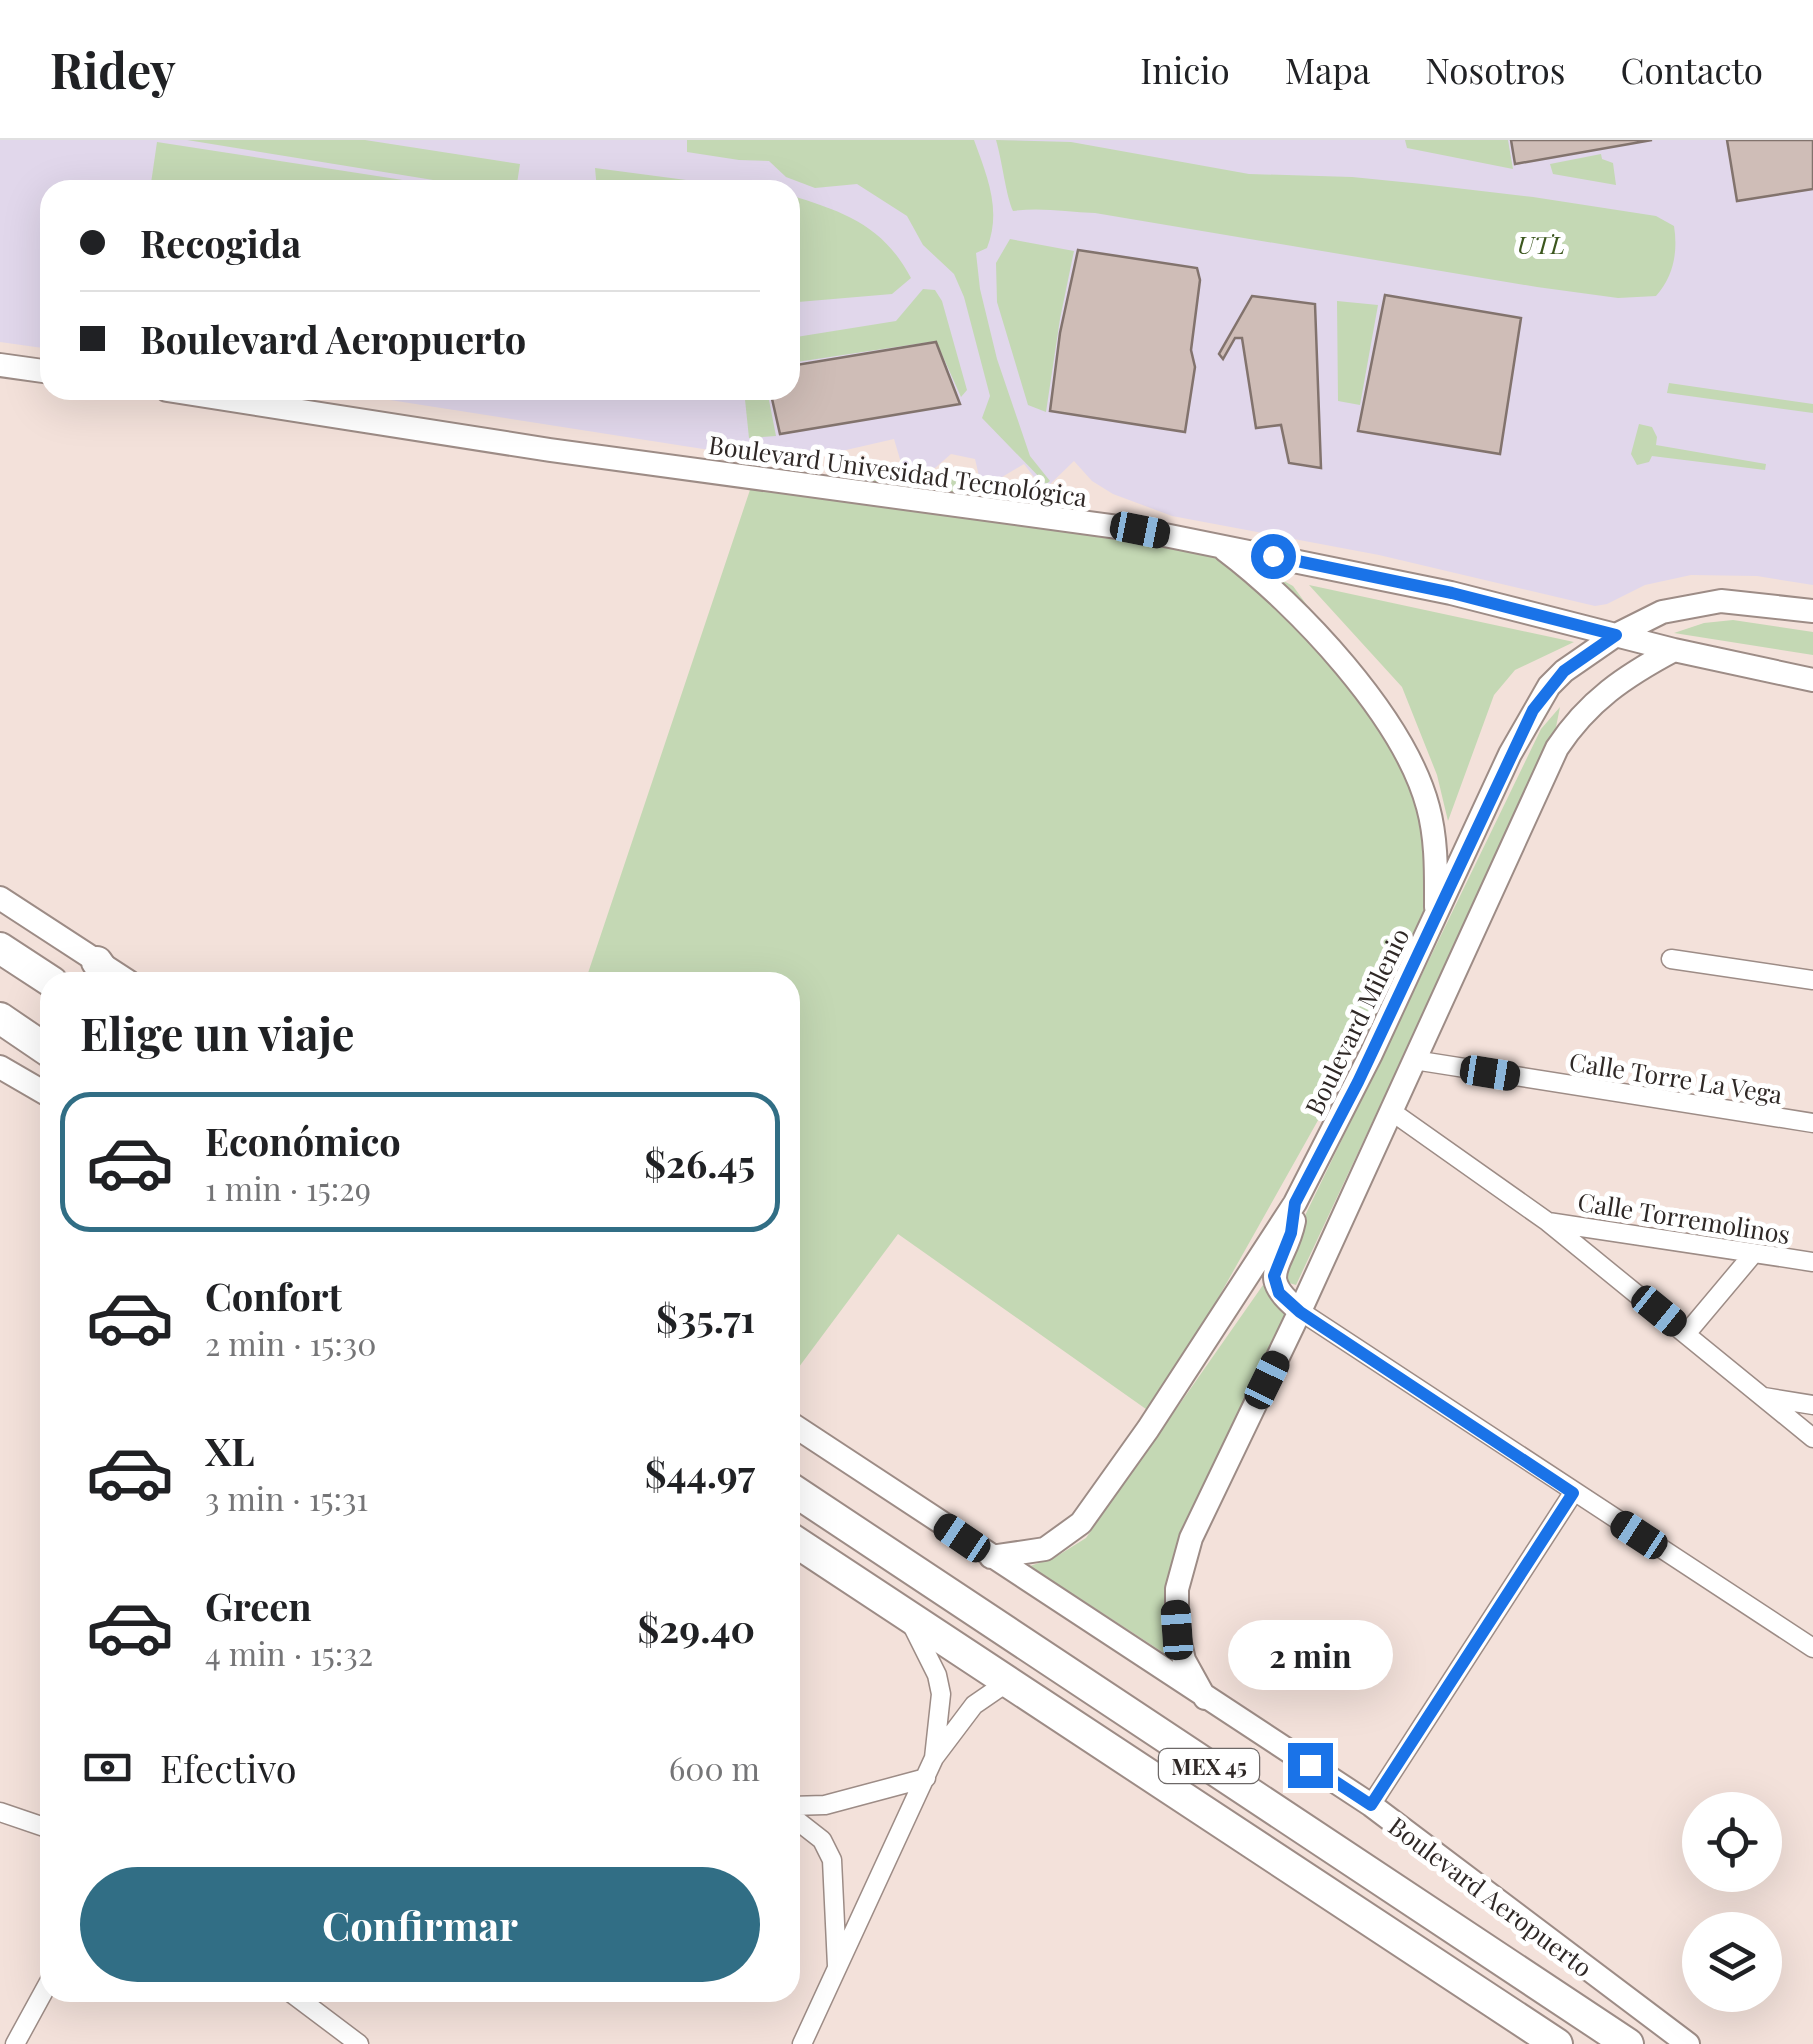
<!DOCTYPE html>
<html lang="es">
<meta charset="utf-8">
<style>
body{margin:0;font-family:"Playfair Display",serif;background:#f6f6f6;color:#202124;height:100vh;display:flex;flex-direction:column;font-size:38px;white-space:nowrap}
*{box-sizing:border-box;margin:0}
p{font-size:32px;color:#757577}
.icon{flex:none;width:55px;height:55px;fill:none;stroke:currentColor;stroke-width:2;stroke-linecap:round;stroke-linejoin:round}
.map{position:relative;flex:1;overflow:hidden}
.details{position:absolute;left:40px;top:832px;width:760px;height:1030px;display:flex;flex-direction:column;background:#fff;border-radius:30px;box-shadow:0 10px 40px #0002}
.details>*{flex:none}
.guide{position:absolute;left:40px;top:40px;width:760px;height:220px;border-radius:30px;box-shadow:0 10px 40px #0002;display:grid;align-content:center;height:220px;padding:0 40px;background:#fff}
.tools{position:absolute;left:1682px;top:1652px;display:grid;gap:20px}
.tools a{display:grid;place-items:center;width:100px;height:100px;border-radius:50%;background:#fff;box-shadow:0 10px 40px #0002;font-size:50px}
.end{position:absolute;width:45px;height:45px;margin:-22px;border:12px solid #1a73e8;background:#fff;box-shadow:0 0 0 5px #fff}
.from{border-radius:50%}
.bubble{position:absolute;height:70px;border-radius:35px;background:#fff;box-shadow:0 10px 40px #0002;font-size:32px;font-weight:700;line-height:70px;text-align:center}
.car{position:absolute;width:30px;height:60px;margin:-30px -15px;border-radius:12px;box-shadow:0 0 8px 2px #0007;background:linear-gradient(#222 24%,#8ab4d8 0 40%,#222 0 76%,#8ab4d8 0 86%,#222 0)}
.guide b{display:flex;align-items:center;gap:35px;height:95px;font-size:38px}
.guide b+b{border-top:2px solid #e0e0e0}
.guide i{width:25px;height:25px;background:#202124}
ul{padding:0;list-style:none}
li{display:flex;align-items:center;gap:30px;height:140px;margin:0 20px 15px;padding:0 20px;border:5px solid transparent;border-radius:30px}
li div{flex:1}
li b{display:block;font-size:38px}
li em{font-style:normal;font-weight:700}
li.on{border-color:#316e85}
li>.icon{width:90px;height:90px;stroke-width:1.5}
h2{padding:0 40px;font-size:45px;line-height:120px}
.pay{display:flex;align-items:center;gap:25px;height:110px;padding:0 40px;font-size:38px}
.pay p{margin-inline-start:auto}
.action{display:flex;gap:20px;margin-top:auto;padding:20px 40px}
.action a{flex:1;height:115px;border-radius:60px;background:#316e85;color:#fff;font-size:40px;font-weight:700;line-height:115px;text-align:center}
header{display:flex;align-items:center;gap:60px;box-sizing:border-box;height:140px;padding:0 50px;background:#fff;border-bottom:2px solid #e0e0e0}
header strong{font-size:48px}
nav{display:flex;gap:55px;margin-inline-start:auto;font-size:35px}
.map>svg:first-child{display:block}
.education{fill:#e1d7eb}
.green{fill:#c4d8b4}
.building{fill:#cfbdb7;stroke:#82736d;stroke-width:2.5}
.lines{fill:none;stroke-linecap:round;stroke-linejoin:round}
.street-casing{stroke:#9d8c86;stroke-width:21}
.secondary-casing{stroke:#9d8c86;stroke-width:26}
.highway-casing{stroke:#9d8c86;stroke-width:34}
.street{stroke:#fff;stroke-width:18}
.secondary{stroke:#fff;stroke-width:22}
.highway{stroke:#fff;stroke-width:30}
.route{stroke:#1a73e8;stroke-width:12}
.labels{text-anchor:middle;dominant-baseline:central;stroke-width:10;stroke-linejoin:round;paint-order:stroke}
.shield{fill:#fff;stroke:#6d6867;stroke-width:2.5}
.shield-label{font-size:22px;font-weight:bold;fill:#2f2826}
.park-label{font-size:25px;font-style:italic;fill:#3c571e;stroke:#fff}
.street-label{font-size:25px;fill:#2f2826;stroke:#fff}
</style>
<header>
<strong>Ridey</strong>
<nav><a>Inicio</a><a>Mapa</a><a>Nosotros</a><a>Contacto</a></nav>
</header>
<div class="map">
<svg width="1813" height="1904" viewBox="0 0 1813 1904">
<rect width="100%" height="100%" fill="#f3e1da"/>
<path class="education" d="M0,0h1813v445l-56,-9 -66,-1 -46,10 -38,19 -12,2 -216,-51 -207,-39 -59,-22 -21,-13 -18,-20 -30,29 -20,-26 -27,16 -18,-4 -4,-17 -24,-5 -16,14 -33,-2 -8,-27 -96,22 -30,-2 -442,-69h464v-200h-740v159l-50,-7z"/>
<path class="green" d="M187,0h178l155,24 -4,26h-52v-5z
M687,0h287c13,36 28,70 13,108l-11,5 4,36 17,70 33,97 20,25 -4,3 -64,-66 8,-22 -26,-99 -10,-23 -31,-29 -16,-29 -50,-32 -42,4 -29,-11 -17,-16 -30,-1 -52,-8z
M996,0l75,2 178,32 103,3 70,7 111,13 123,19 18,10c4,25 0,50 -18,70l-38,2 -81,-11 -442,-74c-28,-1 -54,-6 -82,-2 -7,-15 -11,-51 -17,-71z
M1405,0h103l5,29 -106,-21z
M157,2l304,47 -311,1z
M1601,14l1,5 11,4 3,22 -63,-11 -3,-10z
M595,28l167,22h-165z
M790,55c54,17 93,30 121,83l-19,16 -94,8 -8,-30z
M1010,99l64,12 -14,68 -14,93 -18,-7 -31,-103 -1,-39z
M923,149l12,1 7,11 25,89 -6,7 -25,-56 -146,22v-25l106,-17z
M1337,161l41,4 -18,100 -22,-4z
M1669,243l144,21v9l-146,-20z
M744,250h23l9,46 -27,2z
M1639,284l13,3 5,10 -1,8 110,19 -1,6 -113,-14 -3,6 -12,3 -6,-11z
M900,327l52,6 45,10 19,23 -151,-26z
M755,335l463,70 75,41 104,143 34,82 8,94 -286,509 -255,-180 -108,145v-397h-205z
M1309,445l265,57 -59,28 -21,25 -46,126 -11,-46 -35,-88z
M1733,480l80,12v23l-139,-22 30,-10z
M1560,567l-5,25 -259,553 -10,-3 -4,-19 259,-534z
M1263,1145l24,30 -109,238 -8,104 -140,-91 24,-8 32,-20z"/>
<path class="building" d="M1511,0h141l-137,24z
M1727,0h86v49l-76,12z
M1078,110l119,18 3,12 -9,70 4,17 -10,65 -135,-21 10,-78z
M1385,155l136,23 -21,136 -142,-23z
M1252,156l63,8 6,164 -32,-5 -8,-38 -25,3 -14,-90h-7l-12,21 -4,-5z
M936,202l24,62 -180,30 -10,-44h20v-24z"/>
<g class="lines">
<defs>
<path id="street" d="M1671,819l142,21
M1414,920l399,63
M1391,971l157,111 265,216
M1548,1082l265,40
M1300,1171l513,337
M1686,1194l68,-81
M1764,1257l49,8
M934,1618l40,-53 32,-22
M1371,1665l202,-312
M790,1666l35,-1 101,-27
M0,1672l50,17
M790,1675l32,25 10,20 5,106
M290,1852l69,52
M15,1904l35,-64
M802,1904l132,-286 7,-64 -4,-19 -27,-54"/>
<path id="secondary" d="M0,225l50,7
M167,250l383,60 590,80 311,63 223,57 139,30
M1225,410c73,55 179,167 203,257 9,33 8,67 8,100
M0,758l129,84
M0,927l50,29
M1294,1081c-9,46 -41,53 6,90
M790,1283l581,382 317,239
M991,1417l54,-8 36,-26 67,-94 147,-226 76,-149 139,-300 39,-68 15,-15 52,-36 46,-23 59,-11 92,10
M1205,1558l-21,-38 -7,-30v-41l14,-51 109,-227 257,-563c31,-47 68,-72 117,-98"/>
<path id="highway" d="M0,808l52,34
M97,822l14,20
M0,878l50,34
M790,1348l838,556
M790,1398l767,506"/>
</defs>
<use href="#street" class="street-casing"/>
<use href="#secondary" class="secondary-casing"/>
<use href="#highway" class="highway-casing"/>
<use href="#street" class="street"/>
<use href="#secondary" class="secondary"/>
<use href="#highway" class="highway"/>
</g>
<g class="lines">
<path class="route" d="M1273,416l179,37 164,42 -52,36 -31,39 -175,372 -63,121 -4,30 -17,43 5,17 21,19 273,181 -202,312 -61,-40"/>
</g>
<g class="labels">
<rect class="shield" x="1159" y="1609" width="100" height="34" rx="8"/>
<g class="shield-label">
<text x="1209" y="1626">MEX 45</text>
</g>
<g class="park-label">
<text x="1541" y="103">UTL</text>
</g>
<g class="street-label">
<text transform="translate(898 330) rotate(8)">Boulevard Univesidad Tecnológica</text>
<text transform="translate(1356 881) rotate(-64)">Boulevard Milenio</text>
<text transform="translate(1676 937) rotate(9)">Calle Torre La Vega</text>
<text transform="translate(1684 1077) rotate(9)">Calle Torremolinos</text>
<text transform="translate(1491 1756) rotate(37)">Boulevard Aeropuerto</text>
</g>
</g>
</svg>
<div class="tools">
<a><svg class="icon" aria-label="locate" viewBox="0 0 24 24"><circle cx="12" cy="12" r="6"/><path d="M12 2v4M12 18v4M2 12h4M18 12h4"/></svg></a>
<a><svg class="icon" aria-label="layers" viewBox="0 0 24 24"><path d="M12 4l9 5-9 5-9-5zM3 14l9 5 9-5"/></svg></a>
</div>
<i class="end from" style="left:1273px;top:416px"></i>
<i class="end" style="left:1310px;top:1625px"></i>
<div class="bubble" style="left:1228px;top:1480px;width:165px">2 min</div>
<i class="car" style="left:1140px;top:390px;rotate:101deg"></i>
<i class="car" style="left:1490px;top:933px;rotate:99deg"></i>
<i class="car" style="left:1659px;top:1171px;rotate:129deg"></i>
<i class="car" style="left:1267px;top:1240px;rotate:26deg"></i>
<i class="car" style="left:1639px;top:1395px;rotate:303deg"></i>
<i class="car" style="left:962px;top:1398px;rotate:304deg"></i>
<i class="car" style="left:1177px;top:1490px;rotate:356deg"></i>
<div class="guide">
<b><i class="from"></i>Recogida</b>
<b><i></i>Boulevard Aeropuerto</b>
</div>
<section class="details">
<h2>Elige un viaje</h2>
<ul>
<li class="on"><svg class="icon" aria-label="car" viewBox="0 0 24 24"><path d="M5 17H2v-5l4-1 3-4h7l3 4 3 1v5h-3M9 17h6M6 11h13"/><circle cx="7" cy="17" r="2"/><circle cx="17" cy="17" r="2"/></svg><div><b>Económico</b><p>1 min · 15:29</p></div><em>$26.45</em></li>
<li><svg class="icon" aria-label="car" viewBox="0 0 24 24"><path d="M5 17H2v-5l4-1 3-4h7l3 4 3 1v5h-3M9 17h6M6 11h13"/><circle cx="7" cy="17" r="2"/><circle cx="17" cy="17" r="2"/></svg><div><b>Confort</b><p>2 min · 15:30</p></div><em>$35.71</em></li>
<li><svg class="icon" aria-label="car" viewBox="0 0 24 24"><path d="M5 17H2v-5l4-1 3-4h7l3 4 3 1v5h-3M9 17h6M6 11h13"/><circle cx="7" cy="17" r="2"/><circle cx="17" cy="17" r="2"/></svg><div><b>XL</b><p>3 min · 15:31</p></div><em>$44.97</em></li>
<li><svg class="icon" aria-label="car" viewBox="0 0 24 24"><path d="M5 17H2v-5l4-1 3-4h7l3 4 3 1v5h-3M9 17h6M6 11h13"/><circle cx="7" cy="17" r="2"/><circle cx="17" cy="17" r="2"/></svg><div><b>Green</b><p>4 min · 15:32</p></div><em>$29.40</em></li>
</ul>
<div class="pay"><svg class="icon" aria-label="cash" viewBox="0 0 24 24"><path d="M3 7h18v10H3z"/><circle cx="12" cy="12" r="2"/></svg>Efectivo<p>600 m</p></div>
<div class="action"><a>Confirmar</a></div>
</section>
</div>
